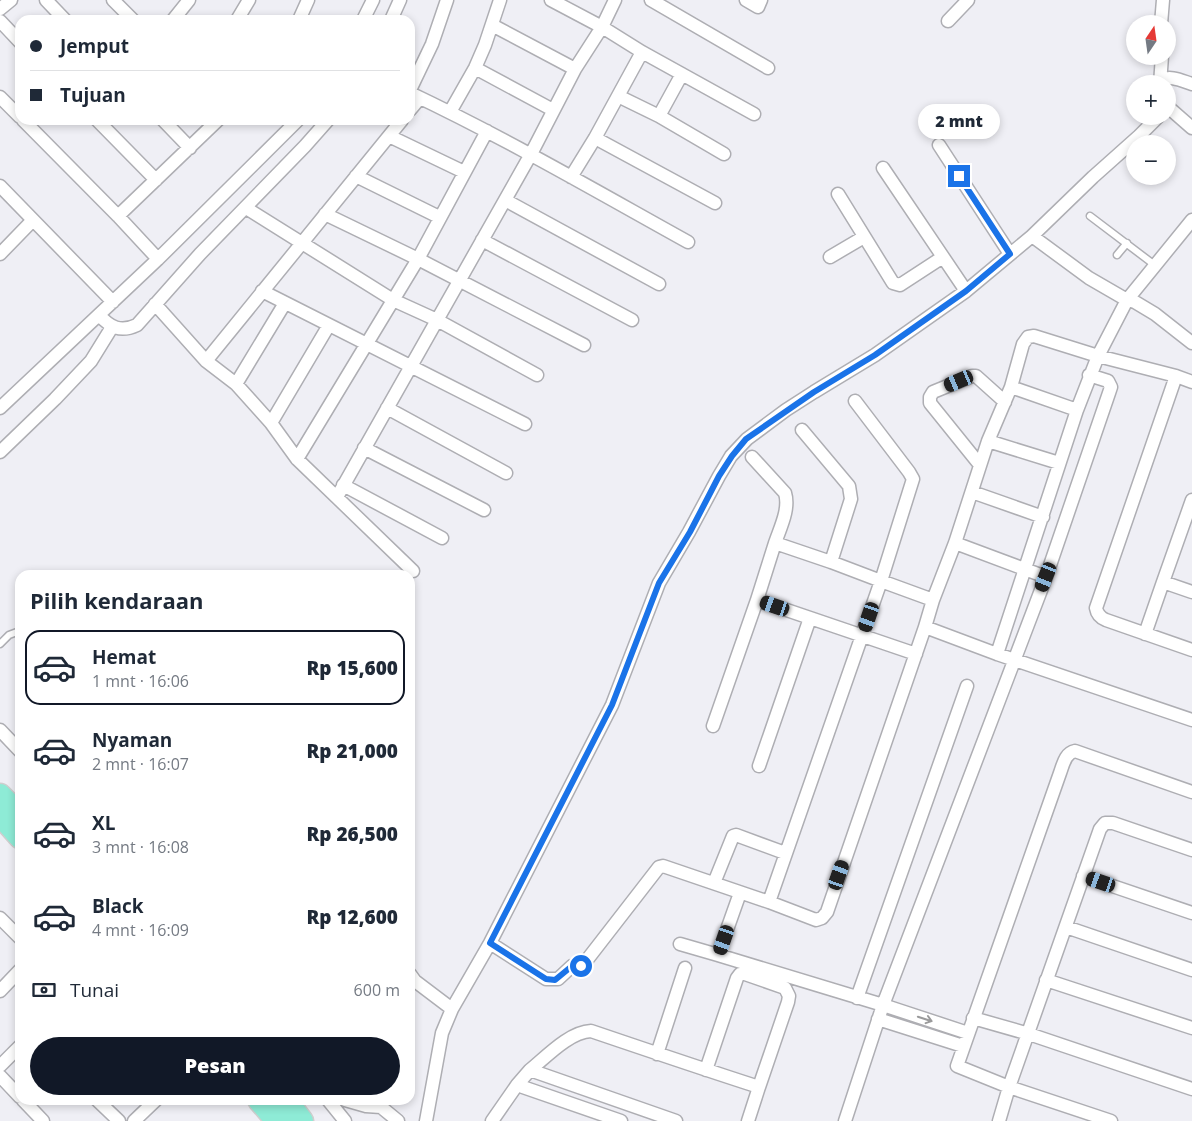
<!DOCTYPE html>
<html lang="id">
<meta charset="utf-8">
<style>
body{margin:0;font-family:"Open Sans",sans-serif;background:#f2f2f3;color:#1f2937;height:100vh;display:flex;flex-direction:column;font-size:19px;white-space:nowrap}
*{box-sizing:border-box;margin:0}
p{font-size:16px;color:#747a83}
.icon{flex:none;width:28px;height:28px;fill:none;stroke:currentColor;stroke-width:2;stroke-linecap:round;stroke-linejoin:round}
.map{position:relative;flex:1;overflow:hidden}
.panel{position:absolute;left:15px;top:570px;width:400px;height:535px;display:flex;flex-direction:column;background:#fff;border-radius:15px;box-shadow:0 2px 8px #0003}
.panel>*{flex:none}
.banner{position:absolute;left:15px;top:15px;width:400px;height:110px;border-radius:15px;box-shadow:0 2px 8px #0003;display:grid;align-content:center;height:110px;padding:0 15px;background:#fff}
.needle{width:32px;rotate:13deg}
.fabs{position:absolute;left:1126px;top:15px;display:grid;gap:10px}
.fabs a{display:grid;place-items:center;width:50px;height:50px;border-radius:50%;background:#fff;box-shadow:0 2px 8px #0003;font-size:25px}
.end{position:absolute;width:22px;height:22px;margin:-11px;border:6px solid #1a73e8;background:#fff;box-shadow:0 0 0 2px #fff}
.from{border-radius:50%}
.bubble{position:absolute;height:35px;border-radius:18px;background:#fff;box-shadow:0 2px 8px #0003;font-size:16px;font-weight:800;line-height:35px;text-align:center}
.car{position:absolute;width:15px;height:30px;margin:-15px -8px;border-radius:6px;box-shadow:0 0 4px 1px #0007;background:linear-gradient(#222 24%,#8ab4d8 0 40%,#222 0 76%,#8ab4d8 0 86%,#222 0)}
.banner b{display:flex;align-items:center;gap:18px;height:48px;font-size:19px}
.banner b+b{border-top:1px solid #e0e1e3}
.banner i{width:12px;height:12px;background:#1f2937}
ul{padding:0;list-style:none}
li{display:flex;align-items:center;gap:15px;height:75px;margin:0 10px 8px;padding:0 5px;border:2px solid transparent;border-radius:15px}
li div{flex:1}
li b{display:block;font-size:19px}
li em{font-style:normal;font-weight:800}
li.selected{border-color:#111827}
li>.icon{width:45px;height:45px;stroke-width:1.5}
h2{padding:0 15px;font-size:22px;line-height:60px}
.pay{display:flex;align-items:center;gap:12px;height:55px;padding:0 15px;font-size:19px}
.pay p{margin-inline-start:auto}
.cta{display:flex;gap:10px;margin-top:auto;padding:10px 15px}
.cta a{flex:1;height:58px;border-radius:30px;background:#111827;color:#fff;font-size:20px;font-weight:800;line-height:58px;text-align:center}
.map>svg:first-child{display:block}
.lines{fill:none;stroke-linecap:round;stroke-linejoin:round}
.service-casing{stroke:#aeaeb3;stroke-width:9}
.minor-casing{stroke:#aeaeb3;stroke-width:15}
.motorway-casing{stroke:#cecece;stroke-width:25}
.service{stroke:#fff;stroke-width:6}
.minor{stroke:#fff;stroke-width:12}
.motorway{stroke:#8eebd6;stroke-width:22}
.oneway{stroke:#9a9a9b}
.route{stroke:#1a73e8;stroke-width:6}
</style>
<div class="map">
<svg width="1192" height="1121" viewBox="0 0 1192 1121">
<rect width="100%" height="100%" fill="#efeff5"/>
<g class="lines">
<defs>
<path id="service" d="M1090,216l66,50
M1117,255l10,-12
M0,644l9,-9 8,-3 3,1"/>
<path id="minor" d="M46,0l19,20
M113,0l20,20
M551,0l51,27 13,-27
M651,0l117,68
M746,0l12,7 3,-7
M0,9l11,-9
M173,20l16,-20
M237,20l12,-20
M299,20l9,-20
M363,20l10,-20
M391,20l9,-20
M0,21l20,21
M948,21l20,-21
M1161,24l2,-24
M492,25l83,44
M475,68l78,42
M1161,80c10,-5 21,1 31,4
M1160,84l2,-28
M410,90l22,-46 15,-44
M410,93c95,45 186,98 278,149
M618,96l41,20 65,38
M0,97l20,20
M1168,107l24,21
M410,110l10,-12
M450,112l25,-44 10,-23 15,-45
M659,116l23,-42
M23,120l95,96 40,43
M97,120l59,60
M163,120l27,28
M389,136l75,36
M595,138l120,65
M939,145l71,109
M883,168l83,123
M356,176l83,41
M571,177l24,-39 47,-86
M0,186l113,116
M838,194l55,89 7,2 43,-28
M505,200l154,84
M246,208l147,92 44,20 100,55
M325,214l93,45 166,86
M118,216l100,-96
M1032,236l61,-59 46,-41 20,-20
M482,240l150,80
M0,254l33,-34
M830,257l34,-20
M262,291l263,133
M155,304l51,57 30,23 35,39 26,36 116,112
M99,315c11,12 21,18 38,10l63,-71 105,-108 23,-26
M206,361l196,-241
M1176,376l-80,232c1,6 5,10 10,12l86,30
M236,384l49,-81
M1011,387l66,23
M855,401l54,71 4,7 -32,102 52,19 -8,27 72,27 195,66
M0,408l158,-149 140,-139
M387,408l119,65
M271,423l58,-98
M988,441l71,22
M364,448l120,62
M0,452l55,-53 36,-38 21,-34
M752,457l33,36c5,16 -5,35 -10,50l56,19
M297,459l121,-200 69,-128
M980,465l-50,-62v-6l3,-5 39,-16h4l29,26
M343,485l99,53
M972,492l71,25
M337,497l194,-343 44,-85 27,-42 40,25 112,62
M1192,500l-29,82 29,10
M775,543l-18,57 159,54
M955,543l91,34
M933,600l22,-57 33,-102 23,-54 12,-43 5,-7 6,-1 64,20 78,20 16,6
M1145,634l18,-52
M997,654l80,-244 21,-54 29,-56 65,-80
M713,726l44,-126
M0,730l20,21
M759,766l51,-148
M1192,792l-117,-41c-10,2 -12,14 -15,22l-103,293 52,21 91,-258 5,-6h8l79,27
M1083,876l109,37
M714,883l19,-47 3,-1 49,18
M740,893l-22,62 165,50 85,28
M769,902l112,-321 -50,-19 20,-63 -2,-13 -47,-56
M0,918l20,20
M1066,927l126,43
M490,943l56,36h12l14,-13 11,-1 76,-98 4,-1 106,36 47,18 6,-2 5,-6 98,-285
M680,944l38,11
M410,974l5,7 37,28
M1046,980l146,48
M0,991l20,-21
M857,998l110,-312
M973,1018l56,16 163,55
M878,1019l85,27
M657,1054l28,-86
M0,1066l20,-20
M530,1070c16,-13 39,-38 61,-39 56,19 112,38 168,56l29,-85 1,-6 -4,-8 -40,-14h-5l-3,4 -31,92
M0,1076l20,21
M517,1085l104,36
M23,1100l20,21
M97,1100l22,21
M328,1100l17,21
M345,1100l21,6 15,1 17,14
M134,1121l22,-21
M426,1121l16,-88 10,-24 38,-66 122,-238 47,-122 30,-51 30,-56 12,-20 16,-17 39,-29 28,-18 61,-37 91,-64 66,-55 57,42 38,22 8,2 20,12 37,29
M492,1121l25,-36 13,-15 146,51
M748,1121l11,-34
M845,1121l38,-116 163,-428 63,-184 2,-6 -3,-6 -19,-6
M999,1121l10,-34 102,34"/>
<path id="motorway" d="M0,795l20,20
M0,815l20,22
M259,1100l18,21
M286,1100l16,21"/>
</defs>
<use href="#service" class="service-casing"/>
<use href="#minor" class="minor-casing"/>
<use href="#motorway" class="motorway-casing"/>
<use href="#service" class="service"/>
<use href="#minor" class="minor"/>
<use href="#motorway" class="motorway"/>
</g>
<defs><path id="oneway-shaft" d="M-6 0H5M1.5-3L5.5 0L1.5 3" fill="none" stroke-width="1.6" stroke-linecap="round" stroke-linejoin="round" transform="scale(1.25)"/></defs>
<use class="oneway" href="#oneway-shaft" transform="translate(925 1019) rotate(18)"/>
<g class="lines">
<path class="route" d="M581,966h-9l-17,14 -9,-1 -56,-36 122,-238 47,-122 31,-51 29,-56 13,-20 14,-17 68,-47 61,-37 91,-64 44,-37 -51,-78"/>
</g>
</svg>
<div class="fabs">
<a><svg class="needle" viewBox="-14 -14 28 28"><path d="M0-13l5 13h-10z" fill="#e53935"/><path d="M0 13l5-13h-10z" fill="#747a83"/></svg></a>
<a>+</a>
<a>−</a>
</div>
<i class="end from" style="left:581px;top:966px"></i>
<i class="end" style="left:959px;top:176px"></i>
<div class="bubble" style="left:918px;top:104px;width:82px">2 mnt</div>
<i class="car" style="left:959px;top:381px;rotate:247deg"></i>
<i class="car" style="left:1046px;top:577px;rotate:202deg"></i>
<i class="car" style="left:775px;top:606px;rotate:289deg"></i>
<i class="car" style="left:869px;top:617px;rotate:199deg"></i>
<i class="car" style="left:839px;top:875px;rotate:19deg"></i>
<i class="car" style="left:1101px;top:882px;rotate:289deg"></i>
<i class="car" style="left:724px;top:940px;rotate:199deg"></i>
<div class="banner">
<b><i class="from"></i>Jemput</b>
<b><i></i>Tujuan</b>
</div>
<section class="panel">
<h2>Pilih kendaraan</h2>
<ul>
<li class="selected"><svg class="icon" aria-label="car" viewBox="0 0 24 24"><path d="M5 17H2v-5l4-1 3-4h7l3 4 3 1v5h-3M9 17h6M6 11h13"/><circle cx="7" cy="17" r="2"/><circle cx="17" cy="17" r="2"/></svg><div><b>Hemat</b><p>1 mnt · 16:06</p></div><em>Rp 15,600</em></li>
<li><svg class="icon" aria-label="car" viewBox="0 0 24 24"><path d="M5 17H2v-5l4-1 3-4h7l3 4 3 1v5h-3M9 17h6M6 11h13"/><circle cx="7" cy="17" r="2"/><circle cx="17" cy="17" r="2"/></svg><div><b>Nyaman</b><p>2 mnt · 16:07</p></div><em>Rp 21,000</em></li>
<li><svg class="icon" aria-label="car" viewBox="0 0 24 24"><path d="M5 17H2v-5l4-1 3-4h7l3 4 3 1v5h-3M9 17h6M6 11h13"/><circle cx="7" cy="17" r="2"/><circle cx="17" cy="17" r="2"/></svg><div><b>XL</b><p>3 mnt · 16:08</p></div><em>Rp 26,500</em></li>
<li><svg class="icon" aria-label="car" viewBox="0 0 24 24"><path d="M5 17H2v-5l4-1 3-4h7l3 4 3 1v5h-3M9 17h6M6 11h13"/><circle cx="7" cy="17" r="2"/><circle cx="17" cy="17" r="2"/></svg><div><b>Black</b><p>4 mnt · 16:09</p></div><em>Rp 12,600</em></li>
</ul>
<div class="pay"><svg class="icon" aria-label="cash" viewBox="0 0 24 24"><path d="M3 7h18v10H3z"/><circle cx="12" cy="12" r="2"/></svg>Tunai<p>600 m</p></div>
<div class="cta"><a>Pesan</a></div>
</section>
</div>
